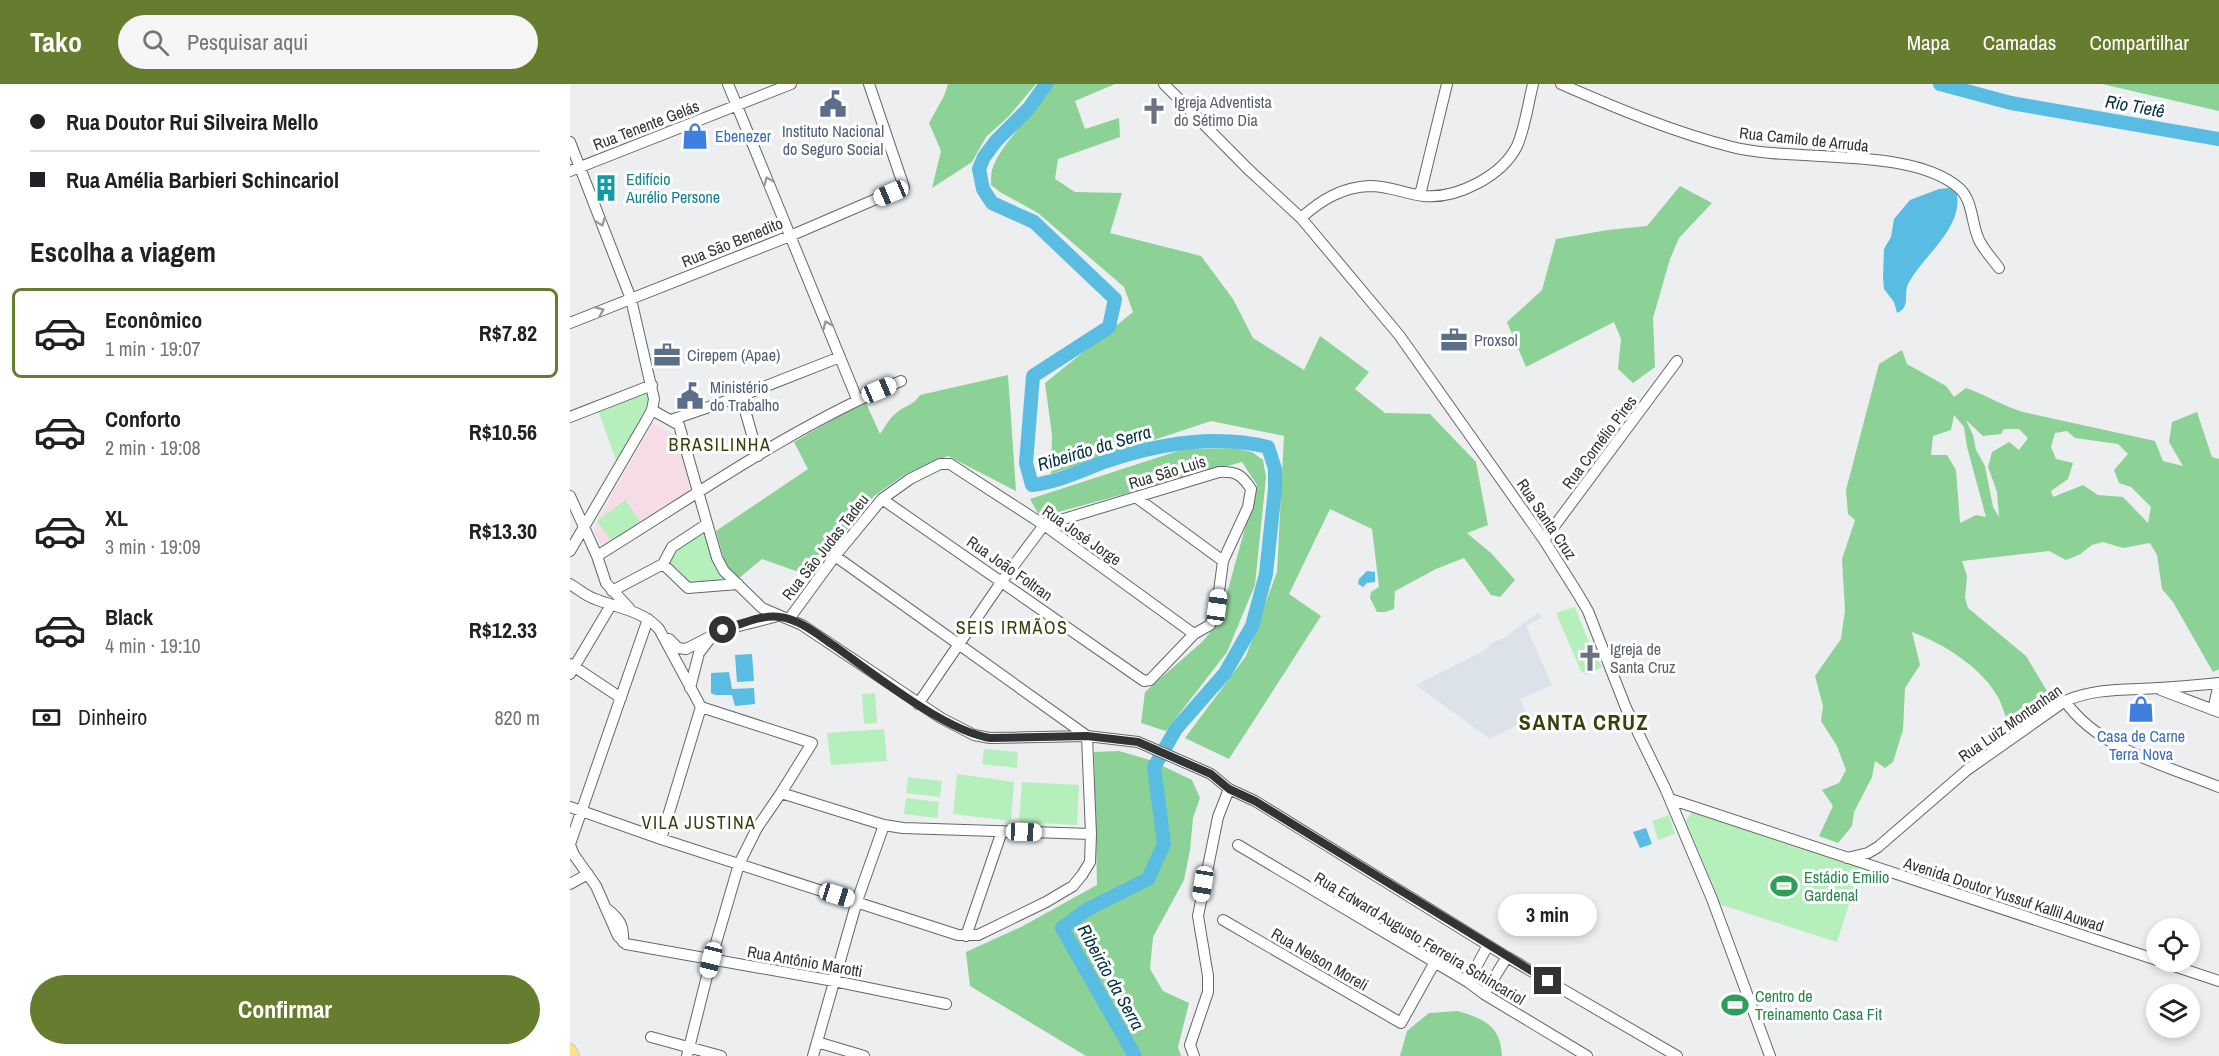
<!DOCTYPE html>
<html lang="pt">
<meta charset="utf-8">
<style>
body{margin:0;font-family:"Archivo Narrow",sans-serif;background:#f6f6f6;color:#202124;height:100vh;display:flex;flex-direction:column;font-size:22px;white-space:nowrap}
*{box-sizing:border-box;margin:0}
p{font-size:20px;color:#757577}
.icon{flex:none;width:33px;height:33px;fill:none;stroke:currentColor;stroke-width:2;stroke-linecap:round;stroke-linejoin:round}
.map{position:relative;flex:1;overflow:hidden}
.details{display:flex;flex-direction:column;background:#fff;width:570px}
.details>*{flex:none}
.guide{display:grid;align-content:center;height:132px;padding:0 30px;background:#fff}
.tools{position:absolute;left:1576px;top:834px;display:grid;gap:12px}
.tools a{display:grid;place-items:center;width:54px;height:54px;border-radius:50%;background:#fff;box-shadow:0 3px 9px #0003;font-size:30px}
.end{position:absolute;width:27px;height:27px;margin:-14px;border:8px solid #323334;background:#fff;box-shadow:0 0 0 3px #fff}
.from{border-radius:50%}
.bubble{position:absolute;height:42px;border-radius:21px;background:#fff;box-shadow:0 3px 9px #0003;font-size:20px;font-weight:700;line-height:42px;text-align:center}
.car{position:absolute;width:18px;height:36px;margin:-18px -9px;border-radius:8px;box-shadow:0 0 4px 2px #0007;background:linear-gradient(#fff 24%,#345 0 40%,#fff 0 76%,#345 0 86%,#fff 0)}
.guide b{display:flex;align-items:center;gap:21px;height:57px;font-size:22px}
.guide b+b{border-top:2px solid #e0e0e0}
.guide i{width:15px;height:15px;background:#202124}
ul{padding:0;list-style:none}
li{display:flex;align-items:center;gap:18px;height:90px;margin:0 12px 9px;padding:0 18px;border:3px solid transparent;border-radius:9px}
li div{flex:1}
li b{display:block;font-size:22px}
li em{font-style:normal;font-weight:700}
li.selected{border-color:#667c2e}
li>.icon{width:54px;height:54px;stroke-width:1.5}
h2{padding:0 30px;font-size:27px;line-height:72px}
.pay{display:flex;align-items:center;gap:15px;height:66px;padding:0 30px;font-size:22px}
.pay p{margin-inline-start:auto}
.cta{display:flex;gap:12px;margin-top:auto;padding:12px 30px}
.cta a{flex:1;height:69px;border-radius:36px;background:#667c2e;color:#fff;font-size:24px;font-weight:700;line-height:69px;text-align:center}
header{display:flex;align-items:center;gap:36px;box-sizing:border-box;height:84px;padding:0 30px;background:#667c2e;color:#fff}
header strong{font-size:28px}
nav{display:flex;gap:33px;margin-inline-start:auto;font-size:21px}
.search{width:420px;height:54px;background:#f6f6f6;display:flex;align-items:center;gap:15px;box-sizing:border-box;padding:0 21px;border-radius:33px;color:#757577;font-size:22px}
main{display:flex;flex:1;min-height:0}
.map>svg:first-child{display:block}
.built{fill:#dbe2ea}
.education{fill:#f5dce6}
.green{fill:#b5efbc}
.forest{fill:#8cd196;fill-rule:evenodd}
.water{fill:#58bce3}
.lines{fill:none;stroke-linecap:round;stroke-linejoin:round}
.river{stroke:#58bce3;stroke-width:14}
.minor-casing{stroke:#656769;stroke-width:12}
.major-casing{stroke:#cacaca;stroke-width:14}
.minor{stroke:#fff;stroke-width:10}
.major{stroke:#fce188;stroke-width:12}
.oneway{stroke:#98999a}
.route{stroke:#323334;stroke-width:8}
.labels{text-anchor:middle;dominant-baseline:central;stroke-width:6;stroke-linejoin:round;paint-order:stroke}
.worship-label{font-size:16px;fill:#5b616d;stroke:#fff;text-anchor:start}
.street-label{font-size:16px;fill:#323334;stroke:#fff}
.service-label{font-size:16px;fill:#4e5e75;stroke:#fff;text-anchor:start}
.shop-label{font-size:16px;fill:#366cbe;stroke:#fff;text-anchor:start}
.culture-label{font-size:16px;fill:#0d838f;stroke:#fff;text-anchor:start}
.leisure-label{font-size:16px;fill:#27864d;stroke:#fff;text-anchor:start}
.water-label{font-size:18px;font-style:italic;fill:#013141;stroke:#fff}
.neighbourhood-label{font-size:18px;letter-spacing:1.5px;fill:#35430a;stroke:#fff}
.district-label{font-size:22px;font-weight:bold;letter-spacing:1.5px;fill:#35430a;stroke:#fff}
</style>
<header>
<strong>Tako</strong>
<div class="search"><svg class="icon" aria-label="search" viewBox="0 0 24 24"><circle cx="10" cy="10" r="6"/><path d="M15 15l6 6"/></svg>Pesquisar aqui</div>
<nav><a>Mapa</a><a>Camadas</a><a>Compartilhar</a></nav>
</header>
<main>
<section class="details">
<div class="guide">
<b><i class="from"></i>Rua Doutor Rui Silveira Mello</b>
<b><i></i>Rua Amélia Barbieri Schincariol</b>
</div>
<h2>Escolha a viagem</h2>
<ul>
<li class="selected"><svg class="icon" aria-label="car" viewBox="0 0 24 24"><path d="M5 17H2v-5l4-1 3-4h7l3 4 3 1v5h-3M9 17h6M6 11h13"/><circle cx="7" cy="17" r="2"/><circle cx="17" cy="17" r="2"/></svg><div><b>Econômico</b><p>1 min · 19:07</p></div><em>R$7.82</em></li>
<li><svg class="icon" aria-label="car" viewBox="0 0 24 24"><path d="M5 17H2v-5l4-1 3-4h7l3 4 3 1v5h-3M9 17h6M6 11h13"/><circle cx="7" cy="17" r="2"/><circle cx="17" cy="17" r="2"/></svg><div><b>Conforto</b><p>2 min · 19:08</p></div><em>R$10.56</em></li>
<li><svg class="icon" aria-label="car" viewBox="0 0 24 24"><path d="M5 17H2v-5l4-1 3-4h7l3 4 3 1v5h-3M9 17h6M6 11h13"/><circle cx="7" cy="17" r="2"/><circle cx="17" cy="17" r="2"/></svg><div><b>XL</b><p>3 min · 19:09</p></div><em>R$13.30</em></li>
<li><svg class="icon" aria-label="car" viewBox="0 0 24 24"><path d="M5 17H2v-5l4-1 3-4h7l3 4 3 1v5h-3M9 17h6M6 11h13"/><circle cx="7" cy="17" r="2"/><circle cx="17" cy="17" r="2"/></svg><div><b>Black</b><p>4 min · 19:10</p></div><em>R$12.33</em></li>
</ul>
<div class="pay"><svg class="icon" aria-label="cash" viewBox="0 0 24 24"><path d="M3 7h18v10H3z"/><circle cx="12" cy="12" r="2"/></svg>Dinheiro<p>820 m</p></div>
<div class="cta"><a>Confirmar</a></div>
</section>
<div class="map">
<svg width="1649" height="972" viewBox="0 0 1649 972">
<rect width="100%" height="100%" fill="#eceef0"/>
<path class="built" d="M969,528l3,6 -16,8 26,59 -32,14 9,20 -39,20 -74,-54 68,-34 8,-8 12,-5z"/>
<path class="education" d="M83,339l24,13 14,55 -89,56 -8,-15 3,-11z"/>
<path class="green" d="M77,307c6,21 -20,54 -30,72l-19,-53z
M55,416l15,21 -28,20 -15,-20z
M134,448l23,49 -37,3c-5,-5 -15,-12 -18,-18 -7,-14 23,-28 32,-34z
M1005,523l12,31 15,29 -16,8 -5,-4 -25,-58z
M305,609l2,30 -13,1 -2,-30z
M314,645l3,32 -56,4 -4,-32z
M414,665l34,3 -1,16 -35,-4z
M387,690l57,8 -3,39 -58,-7z
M338,693l34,4 -2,16 -34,-4z
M452,698l57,3 -2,40 -58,-3z
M336,714l33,4 -2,16 -33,-4z
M1127,728l164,54 -24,76 -116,-37 -35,-84 5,-8z
M1099,731l6,19 -17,6 -6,-19z"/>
<path class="forest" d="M378,0h88l-27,32 -23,21 -14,25 -40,26 9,-37 -12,-28 15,-27z
M482,0h63l-40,17 10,28 34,-11 1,19 -62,22 -3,20 20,13 47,1 -12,40 91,23 32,43 20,39 51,32 16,-34 49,36 -14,17 30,24 45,1 46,48 12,63 -21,8 25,21 23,26 -15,17 -9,-2 -27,-37 -28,11 -41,22 -1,18 -9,3h-8l-7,-14 1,-6 8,-5 -7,-58 -42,-20 -41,85 32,22 -92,143 -44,-21 61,-82 31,-84 7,-136 -73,-15 -160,53 1,-39 -7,-52 88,-71 -9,-25 -86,-74 -38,-21 -9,-7c0,-5 0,-10 1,-15 6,-23 46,-62 60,-86z
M1532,0h117v27z
M1110,102l32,17 -33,35 -9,21 -17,59 2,49 -22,16 -15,-14 3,-30 -7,-17 -88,45 -19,-45 35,-32 14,-51 52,-9 39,-4z
M1332,266l5,14 39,22 8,11 12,-9c20,7 37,18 57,24l132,29 8,20 20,5 -14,-24 3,-20 25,-10 15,45 7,2v210l-6,3 -40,-70 -11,-13 -5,-34 -7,-12 -27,5 -20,-6 -11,3 -13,10 -13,5 -17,-9 -87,10 5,15 -2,22 3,10 58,48 24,40 -41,30c-3,-9 -6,-18 -10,-27 -16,-31 -55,-55 -87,-67l8,33 -15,23 -2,42 -10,32 -8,6 -10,-7 -3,16 -18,35 -2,14 -14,17 -19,-7 14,-30 -11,-16 17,-7 7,-13 -9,-24 -16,-25 2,-15 -8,-30 26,-37 4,-29 -3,-51 13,-39 -7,-6 -2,-24 33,-126zM1384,331l10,12 3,20 19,70 -10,-2 -16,8 -4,-53 -9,-15h-16l2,-19 18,-6zM1396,336l17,16 18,-2 3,-5h15l9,9 -9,12 -10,-8 -17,10 -4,15 9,25 2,25 -6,-10 -8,-41 -9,-16 -3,-15zM1497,347l8,7 43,6 10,10 -14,16 5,13 12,4 20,20 -3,16 -25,-26 -25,-2 -15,-10 -30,12 -2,-6 17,-12 5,-16 -17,-4 -5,-12 4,-14z
M438,291l8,116 -68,-35 -44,19 -30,21 -64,80 -48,-17 -24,20 -13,-16 -9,-32 92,-62 -14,-27 71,-41 15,33c6,-9 11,-18 20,-24 8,-5 14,-6 20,-15z
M664,364l18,4 11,8 3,17 -11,108 -28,67 -61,79 -25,-8 4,-31 57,-50 17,-20 38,-137 -15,-23 -202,55 -10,-18 154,-50z
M549,667l31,9 42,20 8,18 -7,20 -3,32 -6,30 -31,57 -3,32 13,22 26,12 -11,44 3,9h-95l-116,-70 -4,-34 55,-25 76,-42 -3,-133z
M888,927c26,8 43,15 44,45h-102l7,-25 22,-18z"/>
<path class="water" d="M1379,104l8,6c5,35 -32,60 -48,88 -7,13 3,24 -12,31l-3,-11 -10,-13 -1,-11 1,-29 7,-12 3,-18 16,-19 29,-11z
M797,487l8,1v10l-8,1 -4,4 -5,-3 1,-5z
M182,570l2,27 -17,1 -2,-27z
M159,588l3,17 22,-1 1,16 -20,2 -3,-11h-17l-4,-2v-20z
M1076,744l6,16 -12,4 -7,-16z"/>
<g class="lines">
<path class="river" d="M476,0l-17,24 -33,33 -12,16 -5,12 4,20 9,14 42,19 81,77 -6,28 -76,49 -7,87 6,22c27,-3 50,-15 75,-24 51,-17 108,-27 161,-14l7,22v20l-9,85 -14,52 -27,47 -49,56 -22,38 10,77 -16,35 -60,30 -26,19 73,128
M1370,0l71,19 208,36"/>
<defs>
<path id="minor" d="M158,0l129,315
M594,0l84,85 53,49 98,117 145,205 34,54 10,17 38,97 39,80 47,111 58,157
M991,0c55,24 112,48 171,63 63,16 179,-1 227,41 15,13 12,38 21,54 5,9 13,18 19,26
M0,58l61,157 23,100 -2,11 -6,11 -76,130
M0,87l221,-87
M850,111l27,-111
M731,134c20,-18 41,-31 69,-32 19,0 36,8 54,10 33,3 78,-20 93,-50 8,-18 11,-42 16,-62
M0,239l220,-87 114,-49 -35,-103
M171,312l17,60
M82,326l27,15 38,133 7,13 38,37 40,17 139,93 33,17 16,3 97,-2 51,6 73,32 18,15 26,12 252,156 170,99
M0,333l82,-32
M101,336l70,-24 99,-39
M0,412l27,60 9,27 23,25
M567,414l86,63
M312,415l262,182 6,-1 44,-46 16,-9 7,-18 6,-46 25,-54 3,-18c-9,-14 -15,-18 -32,-17l-175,53
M974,456l133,-179
M27,472c99,-61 196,-130 304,-175
M265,472l252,180
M93,480l25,24 50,-4
M0,500c8,5 16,12 25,15 22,9 47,11 64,30l42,78 111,36 -31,50 -24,35 -18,36 -28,96 -24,96
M42,507l51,-27 9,-17 35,-23
M219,535l46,-63 47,-57 28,-20 30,-15h10l94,61 150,109
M99,555l9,9 8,1 37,-19 55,-14
M0,580l51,34
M0,590l41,-69
M120,604l9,-35 10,-13
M1591,606l58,22
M1495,617c33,48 102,65 154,86
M348,620l84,-123 42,-56
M1643,626l6,-27
M211,709l103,32 19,3 188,6
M1100,715l487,161
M0,723l91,32 297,96h20l68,-33 27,-16 9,-11 8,-13 1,-28 -4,-98
M91,755l40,-132
M0,760l78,-225
M0,761l4,10 22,31 22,50 8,8 208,37 112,23
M668,761l230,137 16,12 103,62
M1277,774l21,-5 10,-6 89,-77 98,-69c30,-13 60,-11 93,-13 20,-1 41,-3 61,-5
M0,800l18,-10
M37,825c13,10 17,17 16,33
M653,836l178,103 34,-61
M396,852l36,-105
M1592,878l57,19
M898,898l20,-37
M914,910l23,-37
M81,953l70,19
M247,958l47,14
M243,972l44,-155 27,-76
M624,972l-4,-11 18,-53v-16l-10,-60 20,-99 11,-28"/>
<path id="major" d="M0,966l3,6"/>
</defs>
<use href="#minor" class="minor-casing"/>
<use href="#major" class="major-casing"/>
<use href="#minor" class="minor"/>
<use href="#major" class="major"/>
</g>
<defs><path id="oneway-chevron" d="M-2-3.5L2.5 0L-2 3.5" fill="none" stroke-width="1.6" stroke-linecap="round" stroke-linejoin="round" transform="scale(1.5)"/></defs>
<g class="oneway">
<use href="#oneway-chevron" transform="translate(198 97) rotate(-112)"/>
<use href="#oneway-chevron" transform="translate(31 138) rotate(69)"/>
<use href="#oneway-chevron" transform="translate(30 227) rotate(-22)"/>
<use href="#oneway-chevron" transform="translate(257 241) rotate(-113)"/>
</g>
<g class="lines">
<path class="route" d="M153,546c17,-5 39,-16 57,-13 19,2 38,18 53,28 40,28 110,85 157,93l97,-2 51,6 73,32 18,15 26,12 293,180"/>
</g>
<defs>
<symbol id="civic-bare" viewBox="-9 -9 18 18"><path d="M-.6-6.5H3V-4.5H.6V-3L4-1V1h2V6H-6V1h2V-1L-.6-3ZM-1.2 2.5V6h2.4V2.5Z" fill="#5c6f8a" stroke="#fff" stroke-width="2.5" paint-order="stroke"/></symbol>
<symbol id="church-bare" viewBox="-9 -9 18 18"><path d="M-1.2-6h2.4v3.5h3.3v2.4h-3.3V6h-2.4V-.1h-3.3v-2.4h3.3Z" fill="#6b7280" stroke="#fff" stroke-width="2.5" paint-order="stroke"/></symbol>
<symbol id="shop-bare" viewBox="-9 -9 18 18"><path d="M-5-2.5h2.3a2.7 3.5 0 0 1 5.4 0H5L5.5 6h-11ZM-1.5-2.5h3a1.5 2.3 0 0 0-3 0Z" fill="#3f7fe0" stroke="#fff" stroke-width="2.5" paint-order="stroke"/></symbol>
<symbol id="building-bare" viewBox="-9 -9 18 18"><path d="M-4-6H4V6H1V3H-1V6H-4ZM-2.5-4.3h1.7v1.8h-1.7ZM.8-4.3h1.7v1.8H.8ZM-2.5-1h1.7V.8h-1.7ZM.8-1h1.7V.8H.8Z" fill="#0f9aa8" stroke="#fff" stroke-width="2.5" paint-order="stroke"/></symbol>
<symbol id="office-bare" viewBox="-9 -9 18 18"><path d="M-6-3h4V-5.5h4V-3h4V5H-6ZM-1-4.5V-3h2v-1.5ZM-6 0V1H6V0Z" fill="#5c6f8a" stroke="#fff" stroke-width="2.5" paint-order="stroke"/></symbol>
<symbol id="stadium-bare" viewBox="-9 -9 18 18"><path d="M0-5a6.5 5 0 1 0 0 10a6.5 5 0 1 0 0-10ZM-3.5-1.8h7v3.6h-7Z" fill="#2e9e5b" stroke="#fff" stroke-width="2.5" paint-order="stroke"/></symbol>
</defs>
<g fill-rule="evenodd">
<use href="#civic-bare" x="244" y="1" width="38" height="38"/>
<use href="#church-bare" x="565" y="8" width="38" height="38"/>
<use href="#shop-bare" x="106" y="33" width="38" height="38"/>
<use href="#building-bare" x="17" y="85" width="38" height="38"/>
<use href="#office-bare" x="865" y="237" width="38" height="38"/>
<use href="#office-bare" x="78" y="252" width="38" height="38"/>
<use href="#civic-bare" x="101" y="293" width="38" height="38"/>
<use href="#church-bare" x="1001" y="555" width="38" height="38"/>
<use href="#shop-bare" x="1552" y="606" width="38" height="38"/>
<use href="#stadium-bare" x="1195" y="783" width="38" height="38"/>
<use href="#stadium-bare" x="1146" y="902" width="38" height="38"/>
</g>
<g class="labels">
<g class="worship-label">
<text x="604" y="18">Igreja Adventista<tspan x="604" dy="18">do Sétimo Dia</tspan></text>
<text x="1040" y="565">Igreja de<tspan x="1040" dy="18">Santa Cruz</tspan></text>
</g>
<g class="street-label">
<text transform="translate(76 41) rotate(-21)">Rua Tenente Gelás</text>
<text transform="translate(1234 55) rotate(6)">Rua Camilo de Arruda</text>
<text transform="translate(162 158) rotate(-22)">Rua São Benedito</text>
<text transform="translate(1029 358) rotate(-53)">Rua Cornélio Pires</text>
<text transform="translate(597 388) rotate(-17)">Rua São Luis</text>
<text transform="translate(977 435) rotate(56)">Rua Santa Cruz</text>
<text transform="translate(512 451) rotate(35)">Rua José Jorge</text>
<text transform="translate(255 463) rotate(-52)">Rua São Judas Tadeu</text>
<text transform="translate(440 484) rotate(35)">Rua João Foltran</text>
<text transform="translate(1440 639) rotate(-35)">Rua Luiz Montanhan</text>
<text transform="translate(1434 810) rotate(18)">Avenida Doutor Yussuf Kallil Auwad</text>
<text transform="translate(850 854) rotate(31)">Rua Edward Augusto Ferreira Schincariol</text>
<text transform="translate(750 875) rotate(30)">Rua Nelson Moreli</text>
<text transform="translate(235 877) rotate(10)">Rua Antônio Marotti</text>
</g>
<g class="service-label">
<text x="263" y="47" text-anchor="middle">Instituto Nacional<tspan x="263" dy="18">do Seguro Social</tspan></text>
<text x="904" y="256">Proxsol</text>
<text x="117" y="271">Cirepem (Apae)</text>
<text x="140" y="303">Ministério<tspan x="140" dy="18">do Trabalho</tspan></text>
</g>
<g class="shop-label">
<text x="145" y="52">Ebenezer</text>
<text x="1571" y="652" text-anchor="middle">Casa de Carne<tspan x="1571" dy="18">Terra Nova</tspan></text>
</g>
<g class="culture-label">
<text x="56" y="95">Edifício<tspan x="56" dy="18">Aurélio Persone</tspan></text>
</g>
<g class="leisure-label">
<text x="1234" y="793">Estádio Emilio<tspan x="1234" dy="18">Gardenal</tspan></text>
<text x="1185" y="912">Centro de<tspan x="1185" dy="18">Treinamento Casa Fit</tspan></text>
</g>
<g class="water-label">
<text transform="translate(1565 22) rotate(10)">Rio Tietê</text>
<text transform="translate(524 364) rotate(-17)">Ribeirão da Serra</text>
<text transform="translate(541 893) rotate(61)">Ribeirão da Serra</text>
</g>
<g class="neighbourhood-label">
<text x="150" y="360">BRASILINHA</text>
<text x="442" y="543">SEIS IRMÃOS</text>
<text x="129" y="738">VILA JUSTINA</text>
</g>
<g class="district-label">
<text x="1014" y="638">SANTA CRUZ</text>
</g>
</g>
</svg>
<div class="tools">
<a><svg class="icon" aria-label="locate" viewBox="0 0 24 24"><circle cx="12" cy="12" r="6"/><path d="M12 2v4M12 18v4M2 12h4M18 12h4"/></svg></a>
<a><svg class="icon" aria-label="layers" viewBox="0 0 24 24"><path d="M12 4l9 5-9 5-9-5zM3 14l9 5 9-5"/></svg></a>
</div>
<i class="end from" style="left:153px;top:546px"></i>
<i class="end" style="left:978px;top:897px"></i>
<div class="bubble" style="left:928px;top:810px;width:99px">3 min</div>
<i class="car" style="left:321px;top:109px;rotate:247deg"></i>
<i class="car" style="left:309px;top:306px;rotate:67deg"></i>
<i class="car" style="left:647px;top:523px;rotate:8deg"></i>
<i class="car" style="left:454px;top:748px;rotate:92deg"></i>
<i class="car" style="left:633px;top:800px;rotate:189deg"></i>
<i class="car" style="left:267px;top:811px;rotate:107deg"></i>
<i class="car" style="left:141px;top:876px;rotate:194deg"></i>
</div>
</main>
